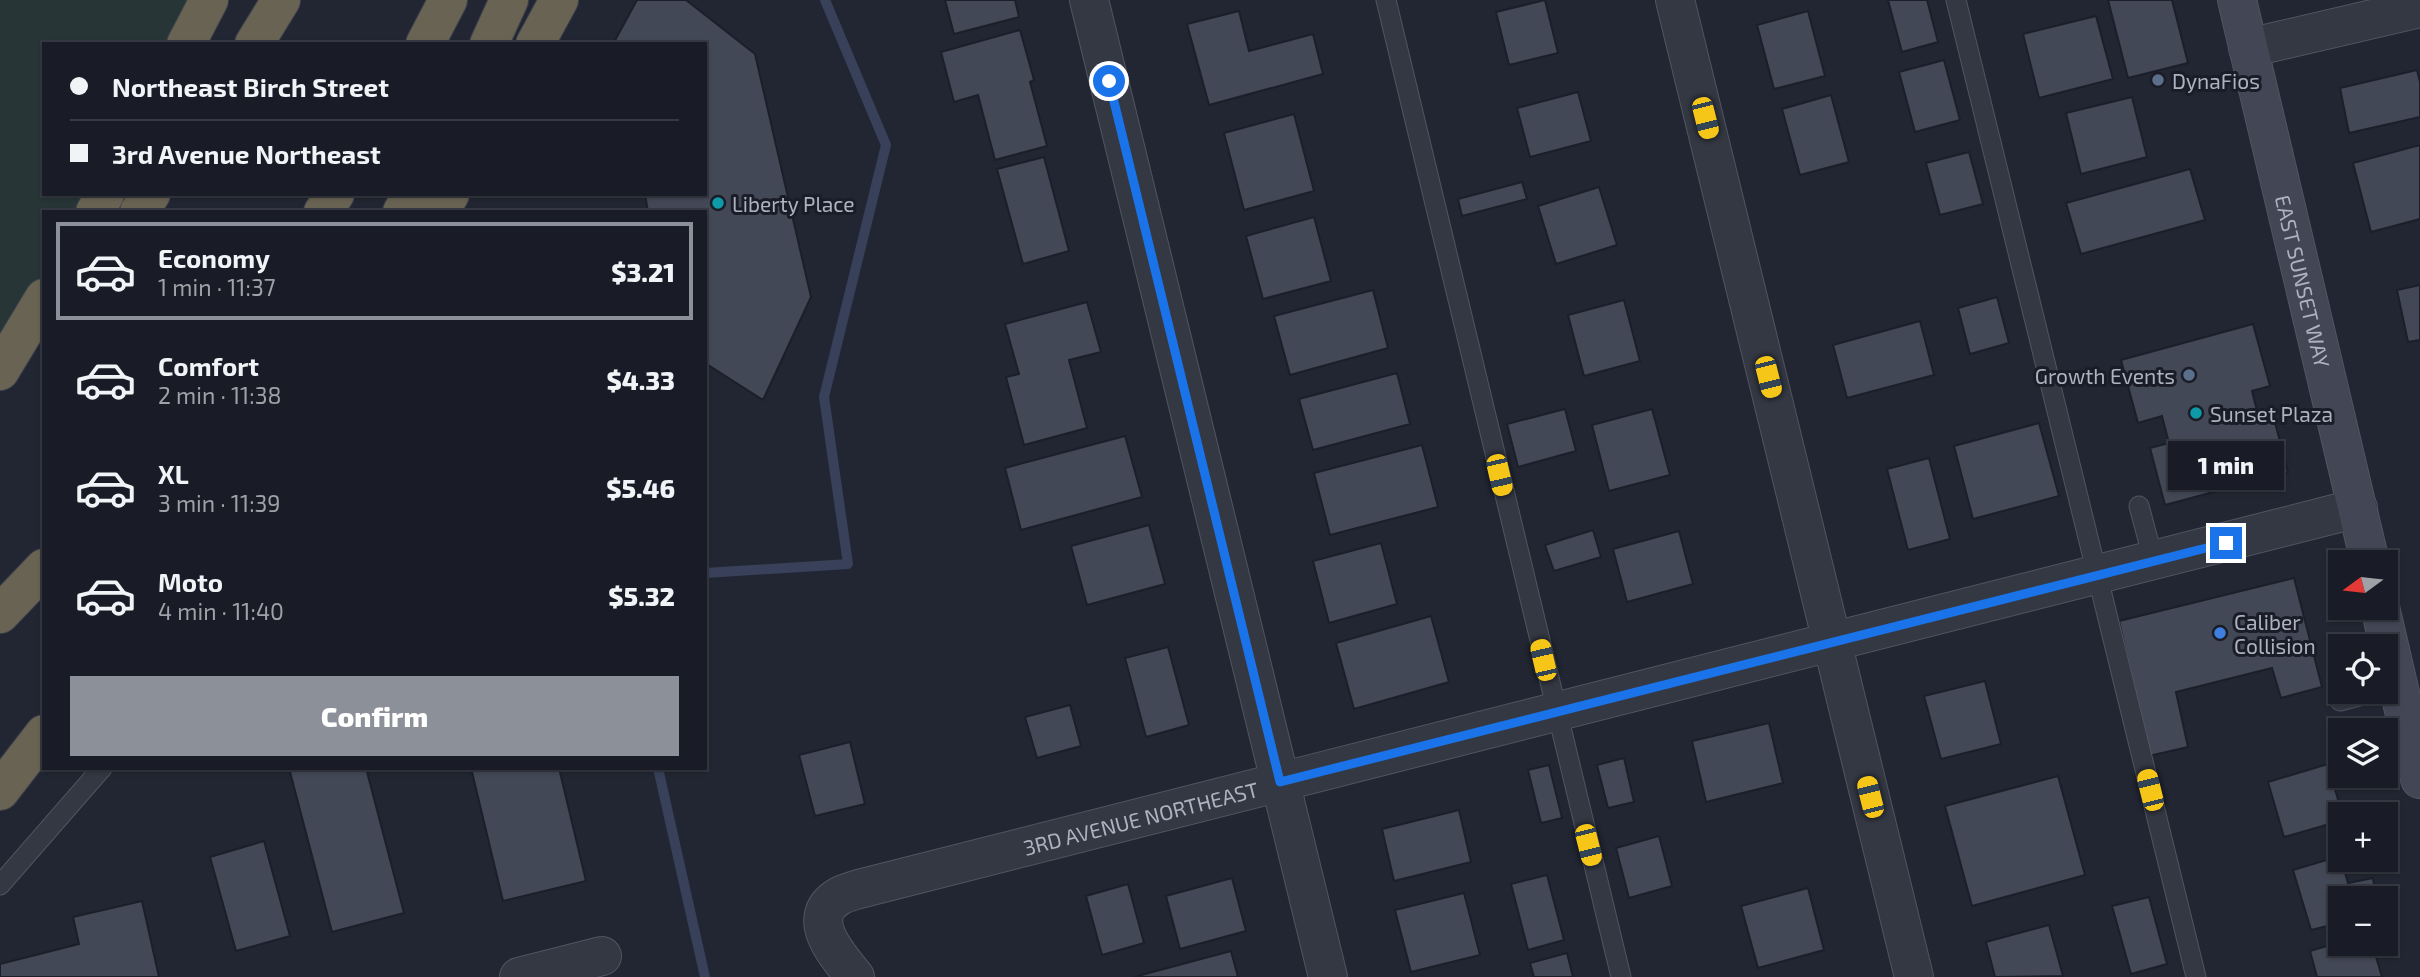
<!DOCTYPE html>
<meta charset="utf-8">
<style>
body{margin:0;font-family:"Exo 2",sans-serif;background:#262932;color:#f1f3f6;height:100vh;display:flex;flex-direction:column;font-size:26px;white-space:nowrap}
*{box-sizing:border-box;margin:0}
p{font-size:23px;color:#9fa1a7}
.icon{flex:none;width:38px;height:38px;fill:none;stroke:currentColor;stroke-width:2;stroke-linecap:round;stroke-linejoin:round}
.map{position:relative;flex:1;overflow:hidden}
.details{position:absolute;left:42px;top:210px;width:665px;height:560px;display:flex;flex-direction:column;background:#191c26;border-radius:0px;box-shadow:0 2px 5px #0004,0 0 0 2px #373a43}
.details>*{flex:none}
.hud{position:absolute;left:42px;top:42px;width:665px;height:154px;border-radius:0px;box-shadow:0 2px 5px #0004,0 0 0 2px #373a43;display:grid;align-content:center;height:154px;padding:0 28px;background:#191c26}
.needle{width:46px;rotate:255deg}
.tools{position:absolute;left:2328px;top:550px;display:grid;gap:14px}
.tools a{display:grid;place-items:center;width:70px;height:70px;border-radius:0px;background:#191c26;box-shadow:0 2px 5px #0004,0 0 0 2px #373a43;font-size:35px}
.end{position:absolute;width:32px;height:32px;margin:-16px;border:9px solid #1a73e8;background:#fff;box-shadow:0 0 0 4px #fff}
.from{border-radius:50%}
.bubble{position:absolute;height:49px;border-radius:0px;background:#191c26;box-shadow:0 2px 5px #0004,0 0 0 2px #373a43;font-size:23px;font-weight:800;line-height:49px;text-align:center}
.car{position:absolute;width:21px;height:42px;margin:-21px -10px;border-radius:9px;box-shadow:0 0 5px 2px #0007;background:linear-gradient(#f5c518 24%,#345 0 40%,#f5c518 0 76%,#345 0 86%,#f5c518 0)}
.hud b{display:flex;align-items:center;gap:24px;height:66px;font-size:26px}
.hud b+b{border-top:2px solid #373a43}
.hud i{width:18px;height:18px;background:#f1f3f6}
ul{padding:12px 0 0;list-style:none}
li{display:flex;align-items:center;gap:21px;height:98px;margin:0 14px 10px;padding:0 14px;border:4px solid transparent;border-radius:0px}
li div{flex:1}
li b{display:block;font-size:26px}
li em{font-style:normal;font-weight:800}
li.active{border-color:#8c9099}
li>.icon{width:63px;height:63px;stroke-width:1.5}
.action{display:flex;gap:14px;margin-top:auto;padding:14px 28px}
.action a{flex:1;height:80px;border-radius:0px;background:#8c9099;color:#fff;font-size:28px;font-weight:800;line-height:80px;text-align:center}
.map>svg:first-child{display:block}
.green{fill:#273537}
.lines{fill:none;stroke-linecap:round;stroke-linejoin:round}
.stream{stroke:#384159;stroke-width:10}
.building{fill:#434856;stroke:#1b1f29;stroke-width:2}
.service-casing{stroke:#515561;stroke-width:21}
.minor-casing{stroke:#515561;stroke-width:40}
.secondary-casing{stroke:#515561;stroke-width:40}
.motorway-casing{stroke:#3e424d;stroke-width:40}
.service{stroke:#343843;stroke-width:19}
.minor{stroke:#343843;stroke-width:38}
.secondary{stroke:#434755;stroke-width:38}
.motorway{stroke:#686352;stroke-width:38}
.route{stroke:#1a73e8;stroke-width:9}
.service-dot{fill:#5c6f8a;stroke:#1a1d27;stroke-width:2.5}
.culture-dot{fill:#0f9aa8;stroke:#1a1d27;stroke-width:2.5}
.shop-dot{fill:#3f7fe0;stroke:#1a1d27;stroke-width:2.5}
.labels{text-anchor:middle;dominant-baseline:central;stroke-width:6;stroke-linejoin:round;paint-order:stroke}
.poi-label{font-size:21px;fill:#aeb2c0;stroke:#1a1d27;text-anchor:start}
.street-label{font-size:21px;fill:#aeb2c0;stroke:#1a1d27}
</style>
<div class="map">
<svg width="2420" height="977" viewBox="0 0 2420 977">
<rect width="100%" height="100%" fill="#212632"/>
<path class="green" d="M0,0h209l-23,44h-142v150h61l-10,18h-51v86l-44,73z"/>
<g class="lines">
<path class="stream" d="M705,573l143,-9 -24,-167 62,-252 -61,-145
M658,768l47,209"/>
</g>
<path class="building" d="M637,0h49l69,54 56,243 -48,103 -58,-37v-151h-57l-3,-18h60v-150h-92z
M945,0h70l4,17 -65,17z
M1545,0l13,53 -49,12 -13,-53z
M1888,0h39l11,42 -36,10z
M2108,0h64l16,63 -60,15z
M1239,11l10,40 64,-17 10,40 -114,31 -22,-81z
M1808,11l17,65 -51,13 -17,-64z
M2096,16l17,63 -74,19 -16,-64z
M1020,30l14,50 -4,2 17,64 -52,14 -17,-65 -24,7 -13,-50z
M1944,60l16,60 -45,12 -16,-60z
M2417,70l3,12v35l-71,16 -9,-45z
M1578,92l13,49 -61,16 -13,-49z
M1831,95l18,67 -49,13 -18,-66z
M2132,97l15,60 -66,17 -15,-61z
M1294,114l20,77 -70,19 -20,-77z
M2420,145v74l-49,13 -18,-69z
M1969,152l14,52 -43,11 -14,-52z
M1044,157l25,94 -46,13 -26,-95z
M2190,169l15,51 -124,34 -15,-51z
M1522,182l5,17 -65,17 -4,-17z
M1599,187l18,58 -61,19 -18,-58z
M1314,217l17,64 -68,18 -17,-63z
M2420,285v55l-12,2 -11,-52z
M1373,290l15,58 -98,27 -16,-59z
M1997,297l12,46 -39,11 -12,-46z
M1624,300l16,61 -56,15 -16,-61z
M1087,302l14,50 -32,8 18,68 -63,17 -18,-68 13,-3 -14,-50z
M1920,321l14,54 -87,23 -14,-53z
M2253,324l17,62 -18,5 6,24 14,-4 16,61 -123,33 -15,-57 19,-5 -7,-27 -24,7 -17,-63z
M1397,373l13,51 -97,26 -14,-51z
M1565,409l11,42 -58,16 -11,-43z
M1652,409l18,66 -61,16 -17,-66z
M2039,423l20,73 -86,23 -19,-73z
M1125,436l17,61 -121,33 -16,-62z
M1422,445l16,62 -108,28 -16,-62z
M1929,458l21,81 -42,11 -21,-81z
M1149,525l16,59 -78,21 -16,-59z
M1593,530l8,27 -47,14 -9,-26z
M1679,531l14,53 -66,18 -14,-53z
M1381,543l16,61 -68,19 -16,-62z
M2294,578l28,109 -41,11 -9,-30 -96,24 12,55 -39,9 -30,-135z
M1431,616l18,66 -95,27 -18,-66z
M1168,647l21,78 -43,12 -21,-79z
M1985,681l16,63 -60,15 -17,-63z
M1070,705l11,41 -44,12 -12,-41z
M1769,723l14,60 -77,19 -14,-61z
M850,742l15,62 -50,12 -16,-61z
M1624,758l10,44 -26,6 -11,-43z
M2328,764l14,50h-2v7l-56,16 -16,-55z
M1549,765l13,53 -21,5 -13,-53z
M289,768h77l38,145 -72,19z
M471,768h88l27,113 -83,20z
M2058,776l27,99 -113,31 -27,-100z
M1459,810l12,52 -77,19 -12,-52z
M1659,836l13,50 -43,12 -13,-50z
M264,841l26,95 -54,15 -26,-94z
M2340,856l8,27 25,-5 3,19 -36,1v25l-29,7 -18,-60z
M1547,875l17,65 -36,10 -17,-66z
M1232,878l14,53 -66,18 -14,-53z
M1128,884l16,59 -42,12 -16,-59z
M1808,888l16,62 -66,18 -17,-62z
M1464,893l16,62 -69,17 -16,-62z
M2149,897l18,67 -36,10 -19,-68z
M142,901l17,76h-159v-13l79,-20 -6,-27z
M2049,925l14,51 -68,1 -9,-35z
M2340,942l32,1 10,34h-65l-7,-26z
M1231,951l7,26h-104z
M1567,953l6,24h-39l-4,-14z"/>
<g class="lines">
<defs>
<path id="service" d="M1386,0l235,977
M1956,0l240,977
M2139,506l15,56
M2340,701l38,-10
M0,885l102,-117"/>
<g id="minor">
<path d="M1089,0l239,977"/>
<path d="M1675,0l239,977"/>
<path d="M2248,48l172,-40"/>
<path d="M519,977l83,-21"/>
<path id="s1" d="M855,977c-16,-20 -52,-58 -17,-80 6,-4 15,-6 21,-8l1499,-381"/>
</g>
<g id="secondary">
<path id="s2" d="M2237,0l133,562"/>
<path d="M2380,607l40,172"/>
</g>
<path id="motorway" d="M186,44l23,-44
M254,44l27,-44
M425,44l23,-44
M489,44l20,-44
M535,44l24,-44
M95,212l10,-18
M139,212l12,-18
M323,212l12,-18
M402,212l10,-18
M440,212l10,-18
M0,371l44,-73
M0,614l44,-46
M0,791l44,-57"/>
</defs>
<use href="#service" class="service-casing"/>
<use href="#minor" class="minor-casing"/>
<use href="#secondary" class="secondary-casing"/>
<use href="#motorway" class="motorway-casing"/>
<use href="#service" class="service"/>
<use href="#minor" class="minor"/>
<use href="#secondary" class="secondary"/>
<use href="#motorway" class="motorway"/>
</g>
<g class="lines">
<path class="route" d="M1109,81l171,701 946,-239"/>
</g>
<g class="service-dot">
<circle cx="2158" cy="80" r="7"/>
<circle cx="2189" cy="375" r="7"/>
</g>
<g class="culture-dot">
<circle cx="718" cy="203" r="7"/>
<circle cx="2196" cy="413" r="7"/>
</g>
<circle class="shop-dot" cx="2220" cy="633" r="7"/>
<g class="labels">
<g class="poi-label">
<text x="2172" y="80">DynaFios</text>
<text x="732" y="203">Liberty Place</text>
<text x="2175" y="375" text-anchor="end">Growth Events</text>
<text x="2210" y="413">Sunset Plaza</text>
<text x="2234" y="621">Caliber<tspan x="2234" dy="24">Collision</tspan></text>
</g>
<g class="street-label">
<text stroke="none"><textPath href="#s2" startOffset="289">EAST SUNSET WAY</textPath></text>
<text stroke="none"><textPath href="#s1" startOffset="408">3RD AVENUE NORTHEAST</textPath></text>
</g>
</g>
</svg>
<div class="tools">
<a><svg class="needle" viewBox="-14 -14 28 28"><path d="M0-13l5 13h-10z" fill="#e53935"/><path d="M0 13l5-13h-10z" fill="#9fa1a7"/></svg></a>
<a><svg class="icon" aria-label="locate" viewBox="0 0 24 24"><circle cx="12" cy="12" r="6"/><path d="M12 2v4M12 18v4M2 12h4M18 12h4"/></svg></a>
<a><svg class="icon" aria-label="layers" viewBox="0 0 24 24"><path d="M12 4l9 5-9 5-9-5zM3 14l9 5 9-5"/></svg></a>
<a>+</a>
<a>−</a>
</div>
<i class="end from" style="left:1109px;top:81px"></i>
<i class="end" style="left:2226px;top:543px"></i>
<div class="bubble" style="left:2168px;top:441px;width:116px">1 min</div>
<i class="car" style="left:1705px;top:118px;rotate:166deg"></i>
<i class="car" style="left:1768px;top:377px;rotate:166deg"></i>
<i class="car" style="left:1499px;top:475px;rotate:167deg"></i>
<i class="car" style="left:1543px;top:660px;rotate:347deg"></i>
<i class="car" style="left:2150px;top:790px;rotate:346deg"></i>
<i class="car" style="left:1870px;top:797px;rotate:346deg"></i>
<i class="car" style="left:1588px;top:845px;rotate:166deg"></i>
<div class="hud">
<b><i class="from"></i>Northeast Birch Street</b>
<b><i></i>3rd Avenue Northeast</b>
</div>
<section class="details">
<ul>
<li class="active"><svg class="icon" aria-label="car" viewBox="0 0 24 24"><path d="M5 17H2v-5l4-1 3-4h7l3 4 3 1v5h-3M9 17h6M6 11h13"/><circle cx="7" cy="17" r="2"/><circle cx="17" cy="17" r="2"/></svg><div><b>Economy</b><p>1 min · 11:37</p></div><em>$3.21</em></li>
<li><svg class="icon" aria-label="car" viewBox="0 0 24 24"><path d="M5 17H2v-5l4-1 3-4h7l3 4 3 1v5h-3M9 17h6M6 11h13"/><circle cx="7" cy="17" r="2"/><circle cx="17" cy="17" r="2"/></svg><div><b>Comfort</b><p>2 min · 11:38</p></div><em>$4.33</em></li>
<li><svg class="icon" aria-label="car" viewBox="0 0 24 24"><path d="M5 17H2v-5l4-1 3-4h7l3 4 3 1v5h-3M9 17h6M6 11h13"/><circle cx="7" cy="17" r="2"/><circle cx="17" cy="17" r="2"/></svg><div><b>XL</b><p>3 min · 11:39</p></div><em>$5.46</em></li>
<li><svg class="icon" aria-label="car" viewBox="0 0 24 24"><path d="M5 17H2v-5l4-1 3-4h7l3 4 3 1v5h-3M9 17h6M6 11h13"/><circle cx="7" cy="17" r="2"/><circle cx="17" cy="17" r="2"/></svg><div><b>Moto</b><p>4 min · 11:40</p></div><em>$5.32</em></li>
</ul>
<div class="action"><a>Confirm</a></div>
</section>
</div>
